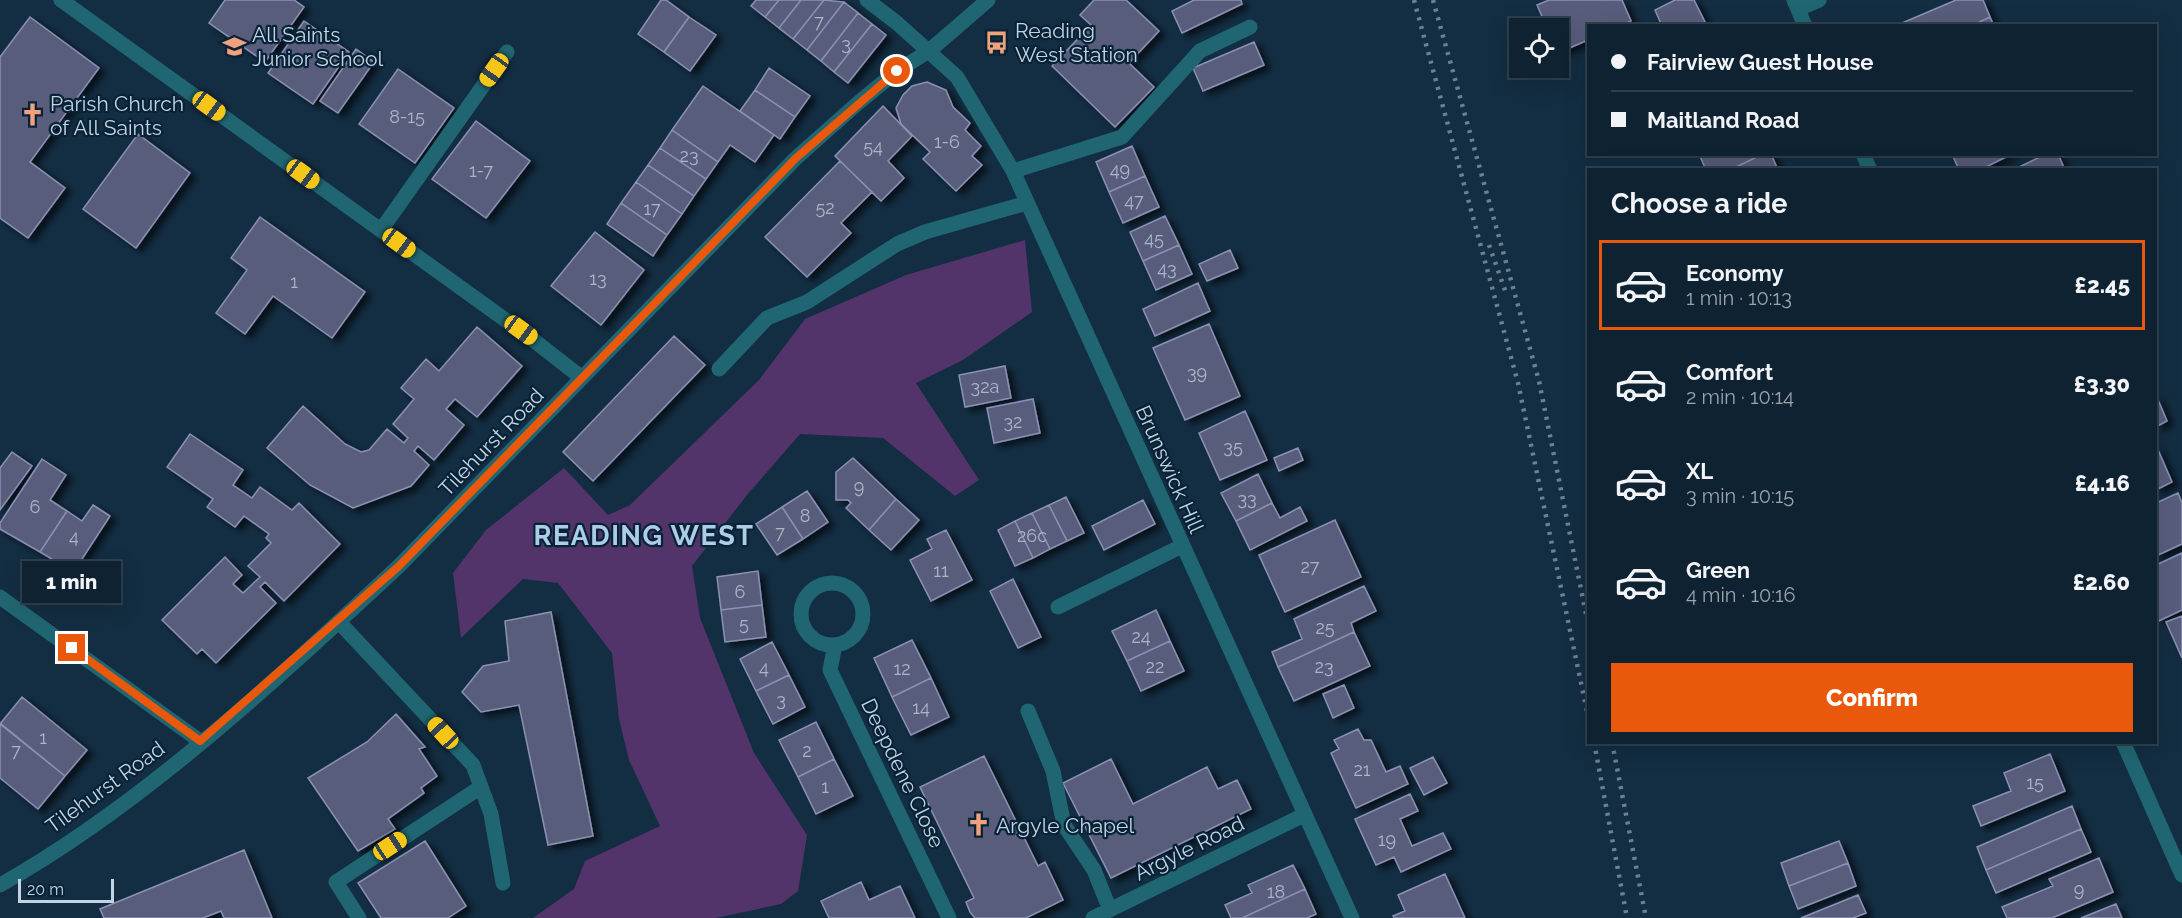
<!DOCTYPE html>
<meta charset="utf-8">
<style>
body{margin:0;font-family:Raleway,sans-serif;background:#1c2f3e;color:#f1f3f6;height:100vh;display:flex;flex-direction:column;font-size:22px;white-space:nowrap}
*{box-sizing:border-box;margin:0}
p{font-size:20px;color:#9ba4ac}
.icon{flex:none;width:33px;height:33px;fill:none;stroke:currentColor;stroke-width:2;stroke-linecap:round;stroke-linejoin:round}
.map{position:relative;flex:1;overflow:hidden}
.sheet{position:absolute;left:1587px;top:168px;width:570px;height:576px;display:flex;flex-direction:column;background:#0e2232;border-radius:0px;box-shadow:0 6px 24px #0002,0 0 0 2px #2e3f4d}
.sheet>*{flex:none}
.hud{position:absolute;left:1587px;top:24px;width:570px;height:132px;border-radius:0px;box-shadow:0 6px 24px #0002,0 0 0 2px #2e3f4d;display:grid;align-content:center;height:132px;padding:0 24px;background:#0e2232}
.controls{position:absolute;left:1509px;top:18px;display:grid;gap:12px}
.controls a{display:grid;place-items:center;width:60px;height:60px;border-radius:0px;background:#0e2232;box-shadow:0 6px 24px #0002,0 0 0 2px #2e3f4d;font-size:30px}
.scale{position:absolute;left:18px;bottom:15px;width:96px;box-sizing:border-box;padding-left:6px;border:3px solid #c4d3e1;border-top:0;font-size:16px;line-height:21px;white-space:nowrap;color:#c4d3e1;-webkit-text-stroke:4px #082337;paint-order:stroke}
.end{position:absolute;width:27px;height:27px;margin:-14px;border:8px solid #ea580c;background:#fff;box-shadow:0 0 0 3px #fff}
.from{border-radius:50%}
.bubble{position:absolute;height:42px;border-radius:0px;background:#0e2232;box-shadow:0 6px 24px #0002,0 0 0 2px #2e3f4d;font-size:20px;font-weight:800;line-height:42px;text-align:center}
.car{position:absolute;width:18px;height:36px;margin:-18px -9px;border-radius:8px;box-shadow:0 0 4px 2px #0007;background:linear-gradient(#f5c518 24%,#345 0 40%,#f5c518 0 76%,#345 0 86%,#f5c518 0)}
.hud b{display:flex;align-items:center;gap:21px;height:57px;font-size:22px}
.hud b+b{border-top:2px solid #2e3f4d}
.hud i{width:15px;height:15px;background:#f1f3f6}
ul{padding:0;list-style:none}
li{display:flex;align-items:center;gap:18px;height:90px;margin:0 12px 9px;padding:0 12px;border:3px solid transparent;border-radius:0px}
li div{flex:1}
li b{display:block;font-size:22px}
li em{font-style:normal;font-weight:800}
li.on{border-color:#ea580c}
li>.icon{width:54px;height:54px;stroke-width:1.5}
h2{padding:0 24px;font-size:27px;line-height:72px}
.action{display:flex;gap:12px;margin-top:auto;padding:12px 24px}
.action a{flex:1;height:69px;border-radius:0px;background:#ea580c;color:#fff;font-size:24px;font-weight:800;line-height:69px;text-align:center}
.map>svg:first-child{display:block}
.green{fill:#53346a}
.building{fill:#585d7c;stroke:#8b91b3;stroke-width:1.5;filter:url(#shadow)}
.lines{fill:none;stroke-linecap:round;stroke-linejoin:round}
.minor{stroke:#206672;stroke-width:15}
.rail{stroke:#6c8092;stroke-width:4.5;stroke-dasharray:3 6;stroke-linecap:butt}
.route{stroke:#ea580c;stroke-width:8}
.labels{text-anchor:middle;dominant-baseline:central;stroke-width:4.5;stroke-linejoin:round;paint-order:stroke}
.number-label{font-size:18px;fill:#a9b6c8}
.poi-label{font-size:21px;fill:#c4d3e1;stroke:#082337;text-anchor:start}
.street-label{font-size:21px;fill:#c4d3e1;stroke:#082337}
.district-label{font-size:27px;font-weight:bold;letter-spacing:1.5px;fill:#adcce6;stroke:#082337}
</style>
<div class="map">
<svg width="2182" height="918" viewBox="0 0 2182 918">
<defs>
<filter id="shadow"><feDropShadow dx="6" dy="4" stdDeviation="3" flood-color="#0009"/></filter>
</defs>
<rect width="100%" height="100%" fill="#132d42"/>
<path class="green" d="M1025,240l7,72 -69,48 -47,23 63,97 -24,16 -72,-58 -83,-4 -53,61 -55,71 8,52 54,135 53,82 -9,56 -17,13 -65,14h-183l41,-29 11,-28 75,-35 -31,-66 -10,-41 -7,-66 -54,-70 -35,-4 -62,59 -8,-65 33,-43 78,-62 44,47 22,-10 129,-125 46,-61 101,-44z"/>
<path class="building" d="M225,0h69l10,7 -39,55 -56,-39z
M661,0h5l23,17 -25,35 -26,-18z
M756,0h23l-14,17 -14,-11z
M779,0h22l-22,28 -14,-11z
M801,0h23l-31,39 -14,-11z
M824,0l20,2 -37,48 -14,-11z
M1094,0h32l33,31 -30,32 25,24 -39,40 -63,-61 39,-41 -11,-10z
M1194,0h47l1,4 -60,29 -10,-22z
M1549,0h73l9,21 -10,5h-33v14l-30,13v-25h-11l-10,-23z
M1675,0h19l13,26h-45l-7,-16z
M1956,0h27l7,17 -19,9h-76z
M844,2l14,11 -37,48 -14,-11z
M858,13l14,11 -38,48 -13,-11z
M30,17l69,51 -69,94 35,26 -37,50 -28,-20v-161z
M689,17l27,18 -26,36 -26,-19z
M1990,17l4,9h-23z
M304,21l45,31 -36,52 -45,-31z
M872,24l14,11 -38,48 -14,-11z
M1254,42l10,23 -61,26 -10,-23z
M356,49l18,13 -36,51 -18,-12z
M769,68l41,28 -15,21 -40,-27z
M398,69l56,39 -39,55 -56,-39z
M927,82l19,8 7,17 17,16 -5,7 16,16 -9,10 10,9 -26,26 -33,-32 7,-7 -29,-28 -5,-16 7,-13 9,-9z
M703,86l71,49 -19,27 -25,-17 -12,17 -46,-32z
M755,90l40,27 -15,22 -40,-28z
M883,106l29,30 -24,25 16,17 -23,23 -46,-45z
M476,121l54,40 -44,57 -54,-39z
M672,130l46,32 -12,17 -46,-31z
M138,134l52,39 -54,75 -53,-39z
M1132,146l13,30 -36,16 -13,-30z
M660,148l46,31 -12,17 -46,-31z
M1699,154h64l-33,16h-24z
M1763,154h8l7,16h-48z
M1952,154h60l-32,16h-21z
M2046,154h12l7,16h-52z
M840,161l32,31 -31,31 10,10 -44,44 -42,-40z
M648,165l46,31 -12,18 -46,-32z
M1145,176l14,31 -36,16 -14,-31z
M636,182l46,32 -15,21 -46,-32z
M621,203l46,32 -14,21 -46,-32z
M1165,216l14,29 -36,16 -13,-29z
M260,217l105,75 -33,46 -59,-42 -28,38 -29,-21 31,-43 -16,-12z
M595,232l49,38 -43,55 -50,-39z
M1179,245l13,29 -36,16 -13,-29z
M1230,250l8,18 -31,13 -8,-17z
M1198,283l12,28 -55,25 -12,-27z
M1209,324l31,72 -55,24 -32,-72z
M477,327l45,39 -45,51 -22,-18 -9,10 18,16 -30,35 -16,-14 -4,5 15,14 -18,21 -58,22 -43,-23 -43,-37 36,-42 42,38 16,8 8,-2 18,-21 17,14 4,-5 -15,-14 21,-25 -13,-11 25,-29 13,12z
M674,336l31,29 -112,116 -30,-29z
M1005,366l6,32 -46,9 -6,-32z
M2156,395l11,26 -11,6z
M1033,399l7,34 -46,10 -7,-35z
M1245,411l22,49 -47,20 -21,-47z
M190,434l53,36 -10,15 19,13 8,-11 32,23 7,-7 41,41 -56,57 -19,-19 -5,5 16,16 -60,60 -14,-14 -5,5 -35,-34 63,-63 17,18 -9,9 10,9 17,-16 -12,-11 23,-23 -5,-5 3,-4 -25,-18 -9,11 -28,-20 6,-8 -46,-32z
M2156,445l16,37 -16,8z
M1298,448l5,12 -24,11 -5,-13z
M12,452l20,14 -32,44v-42z
M853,458l43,41 -27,31 -23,-22 5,-5 -3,-3h-12v-28z
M42,459l24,16 -16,25 17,11 -27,41 -40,-23v-6z
M1258,474l14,29 -36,18 -15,-28z
M807,491l21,31 -25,17 -21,-32z
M2178,493l4,10v41l-26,12v-53z
M1066,497l18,36 -17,8 -18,-36z
M896,499l23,21 -28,30 -22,-20z
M1143,500l12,24 -51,26 -12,-24z
M1272,503l8,15 20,-11 7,14 -57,29 -14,-29z
M93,505l17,11 -39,60 -21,-13 2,-4 -12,-7 27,-41 15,10z
M1049,505l18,36 -17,8 -18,-36z
M782,507l21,32 -26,16 -21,-31z
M1032,513l18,36 -17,9 -18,-37z
M1335,520l26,57 -76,35 -26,-57z
M1015,521l18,37 -18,8 -17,-36z
M946,530l26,50 -41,21 -21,-41 22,-11 -5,-10z
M2182,553v57l-23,11 -3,-8v-48z
M758,571l4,34 -41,5 -4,-33z
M1013,579l28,58 -23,11 -28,-57z
M1364,586l12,25 -25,12 3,9 -76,35 -6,-15 30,-13 -8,-20z
M762,605l4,32 -41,5 -4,-32z
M1156,610l14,31 -43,20 -15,-30z
M551,612l42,224 -45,9 -29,-140 -38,7 -19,-20 21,-26 26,-5 -4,-40z
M2182,616v42l-16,-36z
M1354,632l16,34 -76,35 -16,-34z
M912,640l19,38 -39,19 -18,-39z
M1170,641l14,30 -43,20 -14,-30z
M772,642l17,33 -33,16 -16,-32z
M789,675l16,32 -32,17 -17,-33z
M931,678l18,39 -38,18 -19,-38z
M1344,685l10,23 -21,10 -10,-24z
M22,697l65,53 -22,26 -65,-52z
M396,714l29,33 -6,2 18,27 -16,12 3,5 -36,26 7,10 -37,22 -50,-73 59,-36z
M816,722l18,37 -36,18 -19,-37z
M0,723l65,53 -27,33 -38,-31z
M1358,729l6,11h7l15,32 14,-6 8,18 -52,24 -25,-55 8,-4 -5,-9z
M2050,754l15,37 -84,35 -8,-20 38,-15 -7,-18z
M984,756l54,110 7,-4 18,38 -37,18h-51l-5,-6 -4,-10 8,-4 -54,-111z
M1433,757l14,26 -23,12 -14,-27z
M834,759l19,37 -37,18 -18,-37z
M1111,759l22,45 74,-37 11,22 19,-9 14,29 -140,69 -48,-95z
M1410,794l8,17 -18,8 12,27 31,-13 8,16 -50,23 -7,-15 -18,8 -21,-46z
M2072,806l9,23 -95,41 -9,-23z
M2081,829l10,23 -95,41 -10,-23z
M425,841l41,65 -18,12h-67l-23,-35z
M1839,841l9,22 -59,23 -8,-23z
M244,850l28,68h-48l-3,-7 -18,7h-99l-4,-9z
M2099,858l14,34 -61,26h-45l-5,-11 51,-21 -4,-7z
M1848,863l8,23 -58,23 -9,-23z
M1293,865l12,24 -63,29h-11l-6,-13 27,-12 -4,-8z
M1445,874l20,44h-71l-1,-2 12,-5 -7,-16z
M861,882l8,18 31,-14 15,32h-86l-8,-17z
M1305,889l11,25 -9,4h-65z
M1858,895l8,18 -13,5h-52z
M2116,904l6,14h-41z"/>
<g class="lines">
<path class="minor" d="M61,0l471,339 50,39
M867,0l30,23 60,54 56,94 339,747
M1794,0l11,26
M1798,9l21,-9
M1863,154l7,16
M1013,171l109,-34 78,-86 50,-24
M381,230l126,-178
M719,369l48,-51 40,-16 90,-58 28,-12 102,-29
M801 614a31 31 0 1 1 62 0a31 31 0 1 1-62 0Z
M0,597l200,144
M1058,607l124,-61
M339,622l134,143 18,49 12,69
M835,645l-5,25 119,248
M1028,711l25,60 11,54 30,45 16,40
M2123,742l59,133
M0,885c143,-80 279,-208 399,-319l397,-408 62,-55 39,-32 32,-20 59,-51
M359,918l-23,-36 145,-95
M1093,918l211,-103"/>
<path class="rail" d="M1414,0l104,383 70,333
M1433,0l106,381 49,243
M1489,245l17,48
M1594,742l33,176
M1612,742l34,176"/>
</g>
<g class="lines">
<path class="route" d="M72,648l128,93 199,-175 397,-408 101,-87"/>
</g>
<defs>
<symbol id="bus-bare" viewBox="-9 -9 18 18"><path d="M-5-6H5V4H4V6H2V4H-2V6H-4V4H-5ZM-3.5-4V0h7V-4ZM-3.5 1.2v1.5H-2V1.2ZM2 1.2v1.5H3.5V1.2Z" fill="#f1a17c" stroke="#082337" stroke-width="2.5" paint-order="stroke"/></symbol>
<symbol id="school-bare" viewBox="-9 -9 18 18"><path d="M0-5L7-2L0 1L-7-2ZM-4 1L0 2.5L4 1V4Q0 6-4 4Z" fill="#f1a17c" stroke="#082337" stroke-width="2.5" paint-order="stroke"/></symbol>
<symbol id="church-bare" viewBox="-9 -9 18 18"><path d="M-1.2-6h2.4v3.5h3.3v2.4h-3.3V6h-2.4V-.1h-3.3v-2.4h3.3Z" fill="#f1a17c" stroke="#082337" stroke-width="2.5" paint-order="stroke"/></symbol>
</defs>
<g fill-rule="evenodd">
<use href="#bus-bare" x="980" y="26" width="33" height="33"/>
<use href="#school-bare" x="218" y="30" width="33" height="33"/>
<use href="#church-bare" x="16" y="98" width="33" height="33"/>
<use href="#church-bare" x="962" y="808" width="33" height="33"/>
</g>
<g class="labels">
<g class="number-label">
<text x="819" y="21">7</text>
<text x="846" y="43">3</text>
<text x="407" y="116">8-15</text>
<text x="947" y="141">1-6</text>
<text x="873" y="146">54</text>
<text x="689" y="155">23</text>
<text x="1120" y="169">49</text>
<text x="481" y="170">1-7</text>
<text x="1134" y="200">47</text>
<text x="825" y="207">52</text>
<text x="652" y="208">17</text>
<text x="1154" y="238">45</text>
<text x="1167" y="268">43</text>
<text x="598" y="278">13</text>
<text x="294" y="281">1</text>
<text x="1197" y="372">39</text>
<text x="985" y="386">32a</text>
<text x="1013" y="421">32</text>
<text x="1233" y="446">35</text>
<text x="859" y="486">9</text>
<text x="1247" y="498">33</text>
<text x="35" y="506">6</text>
<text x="805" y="515">8</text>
<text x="780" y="532">7</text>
<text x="1032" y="535">26c</text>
<text x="74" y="536">4</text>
<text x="1310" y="566">27</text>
<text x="941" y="570">11</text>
<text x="740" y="591">6</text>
<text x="744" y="623">5</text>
<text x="1325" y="627">25</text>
<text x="1141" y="636">24</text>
<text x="1155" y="666">22</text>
<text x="1324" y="666">23</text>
<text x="764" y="667">4</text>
<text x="902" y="668">12</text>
<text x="781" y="699">3</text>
<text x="921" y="707">14</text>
<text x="43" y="737">1</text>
<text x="16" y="750">7</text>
<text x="807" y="750">2</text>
<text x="1362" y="769">21</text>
<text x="2035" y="782">15</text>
<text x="825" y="786">1</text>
<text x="1387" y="839">19</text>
<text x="2079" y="889">9</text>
<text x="1276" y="891">18</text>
</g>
<g class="poi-label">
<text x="1015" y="30">Reading<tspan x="1015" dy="24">West Station</tspan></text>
<text x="252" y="34">All Saints<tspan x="252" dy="24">Junior School</tspan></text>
<text x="50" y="103">Parish Church<tspan x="50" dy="24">of All Saints</tspan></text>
<text x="996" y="825">Argyle Chapel</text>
</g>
<g class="street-label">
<text transform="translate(491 442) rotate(-46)">Tilehurst Road</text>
<text transform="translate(1170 469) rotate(66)">Brunswick Hill</text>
<text transform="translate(903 773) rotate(64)">Deepdene Close</text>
<text transform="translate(105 787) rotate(-36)">Tilehurst Road</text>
<text transform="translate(1189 848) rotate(-26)">Argyle Road</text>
</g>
<g class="district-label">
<text x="644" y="535">READING WEST</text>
</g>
</g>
</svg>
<div class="controls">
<a><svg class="icon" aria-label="locate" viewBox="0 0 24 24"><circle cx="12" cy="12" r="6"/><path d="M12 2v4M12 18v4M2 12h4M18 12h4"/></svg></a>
</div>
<div class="scale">20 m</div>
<i class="end from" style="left:897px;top:71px"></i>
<i class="end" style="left:72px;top:648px"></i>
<div class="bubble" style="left:22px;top:561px;width:99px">1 min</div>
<i class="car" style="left:494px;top:70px;rotate:215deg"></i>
<i class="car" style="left:209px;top:106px;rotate:126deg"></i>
<i class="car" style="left:303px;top:174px;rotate:126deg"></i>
<i class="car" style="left:399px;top:243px;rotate:126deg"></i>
<i class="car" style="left:521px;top:330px;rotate:126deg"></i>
<i class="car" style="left:443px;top:733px;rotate:317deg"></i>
<i class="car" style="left:390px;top:846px;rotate:57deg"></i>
<div class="hud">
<b><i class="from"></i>Fairview Guest House</b>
<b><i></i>Maitland Road</b>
</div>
<section class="sheet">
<h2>Choose a ride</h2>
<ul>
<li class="on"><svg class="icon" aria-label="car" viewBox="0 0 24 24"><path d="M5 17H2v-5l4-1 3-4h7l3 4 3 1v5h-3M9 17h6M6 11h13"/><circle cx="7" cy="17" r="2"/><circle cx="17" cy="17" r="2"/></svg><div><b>Economy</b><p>1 min · 10:13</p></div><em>£2.45</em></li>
<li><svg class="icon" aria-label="car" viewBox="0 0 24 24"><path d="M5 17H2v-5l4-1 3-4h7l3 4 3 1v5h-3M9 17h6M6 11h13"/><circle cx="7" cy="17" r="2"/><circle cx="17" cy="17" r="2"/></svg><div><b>Comfort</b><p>2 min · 10:14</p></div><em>£3.30</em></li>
<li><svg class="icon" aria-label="car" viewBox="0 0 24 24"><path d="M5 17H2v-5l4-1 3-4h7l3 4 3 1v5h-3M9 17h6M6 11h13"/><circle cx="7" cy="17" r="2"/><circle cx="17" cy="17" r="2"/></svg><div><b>XL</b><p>3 min · 10:15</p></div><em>£4.16</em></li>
<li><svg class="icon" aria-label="car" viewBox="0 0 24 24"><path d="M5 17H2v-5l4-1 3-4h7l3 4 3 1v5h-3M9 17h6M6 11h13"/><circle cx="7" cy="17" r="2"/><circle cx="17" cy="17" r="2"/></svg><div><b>Green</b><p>4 min · 10:16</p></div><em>£2.60</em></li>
</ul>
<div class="action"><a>Confirm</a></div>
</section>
</div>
